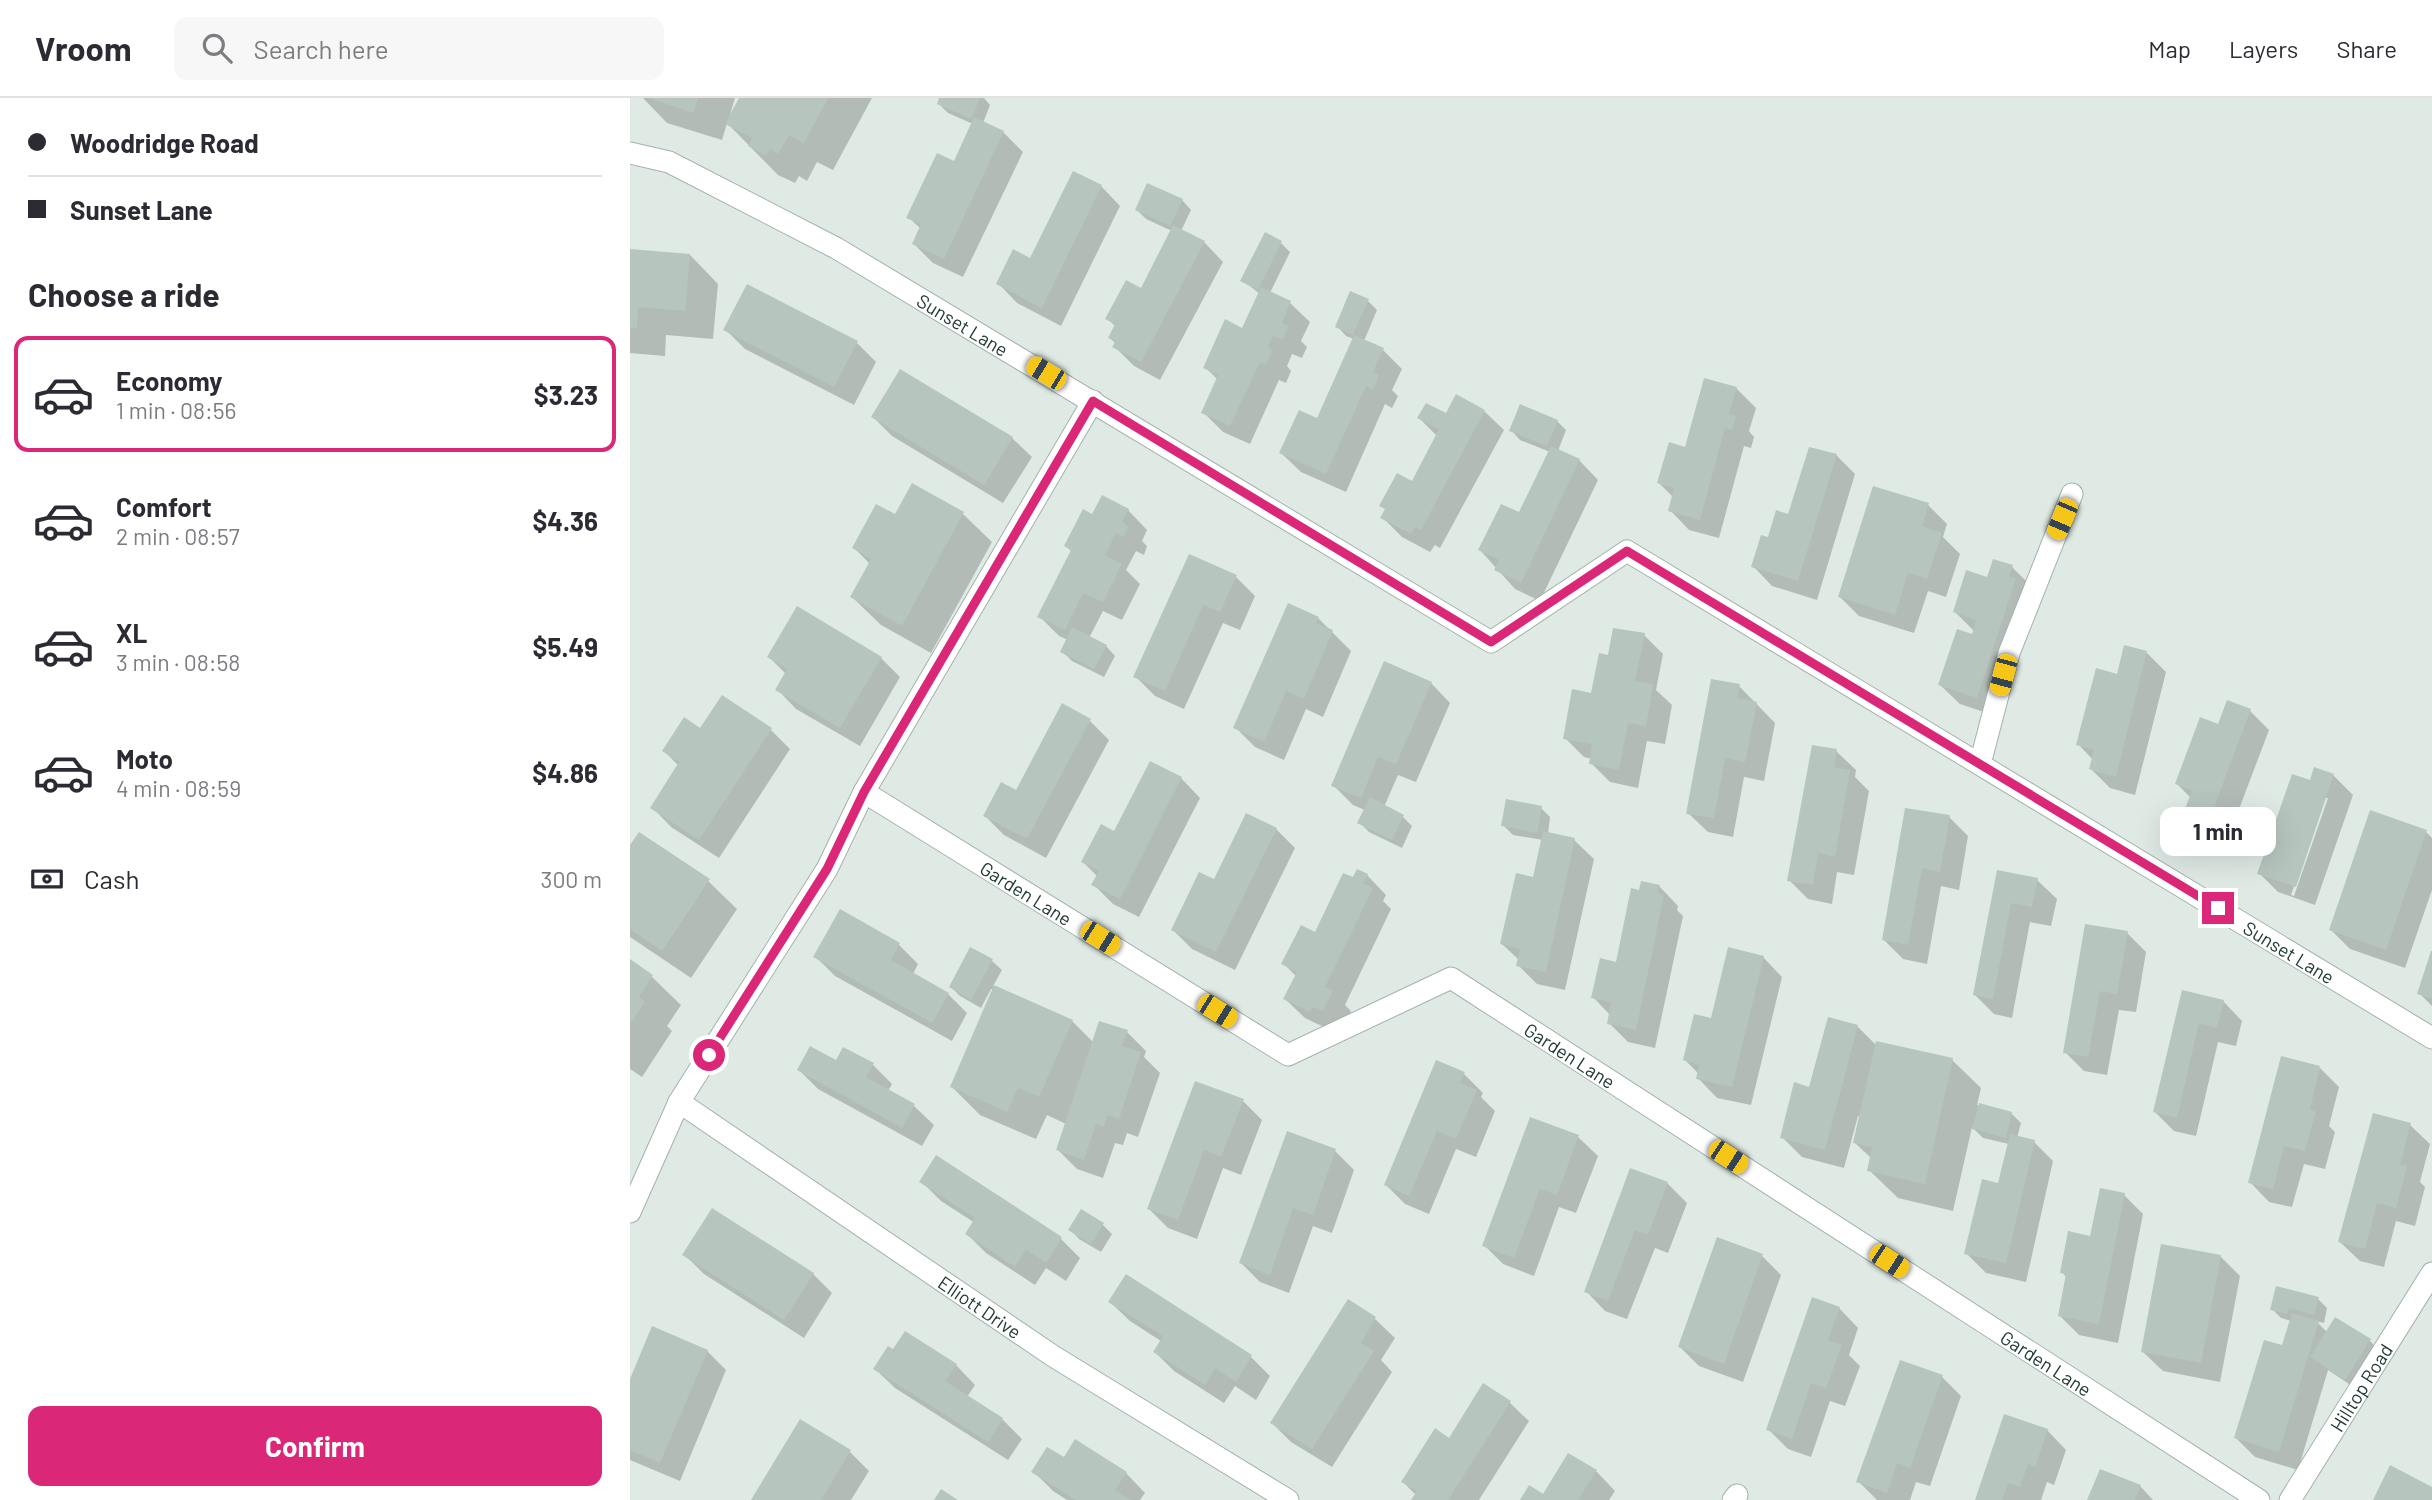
<!DOCTYPE html>
<meta charset="utf-8">
<style>
body{margin:0;font-family:Barlow,sans-serif;background:#f7f7f7;color:#2b2b33;height:100vh;display:flex;flex-direction:column;font-size:26px;white-space:nowrap}
*{box-sizing:border-box;margin:0}
p{font-size:23px;color:#7c7c81}
.icon{flex:none;width:38px;height:38px;fill:none;stroke:currentColor;stroke-width:2;stroke-linecap:round;stroke-linejoin:round}
.map{position:relative;flex:1;overflow:hidden}
.sheet{display:flex;flex-direction:column;background:#fff;width:630px}
.sheet>*{flex:none}
.hud{display:grid;align-content:center;height:154px;padding:0 28px;background:#fff}
.end{position:absolute;width:32px;height:32px;margin:-16px;border:9px solid #db2777;background:#fff;box-shadow:0 0 0 4px #fff}
.from{border-radius:50%}
.bubble{position:absolute;height:49px;border-radius:14px;background:#fff;box-shadow:0 7px 28px #0002;font-size:23px;font-weight:700;line-height:49px;text-align:center}
.car{position:absolute;width:21px;height:42px;margin:-21px -10px;border-radius:9px;box-shadow:0 0 5px 2px #0007;background:linear-gradient(#f5c518 24%,#345 0 40%,#f5c518 0 76%,#345 0 86%,#f5c518 0)}
.hud b{display:flex;align-items:center;gap:24px;height:66px;font-size:26px}
.hud b+b{border-top:2px solid #e1e1e2}
.hud i{width:18px;height:18px;background:#2b2b33}
ul{padding:0;list-style:none}
li{display:flex;align-items:center;gap:21px;height:116px;margin:0 14px 10px;padding:0 14px;border:4px solid transparent;border-radius:14px}
li div{flex:1}
li b{display:block;font-size:26px}
li em{font-style:normal;font-weight:700}
li.selected{border-color:#db2777}
li>.icon{width:63px;height:63px;stroke-width:1.5}
h2{padding:0 28px;font-size:32px;line-height:84px}
.pay{display:flex;align-items:center;gap:18px;height:77px;padding:0 28px;font-size:26px}
.pay p{margin-inline-start:auto}
.button{display:flex;gap:14px;margin-top:auto;padding:14px 28px}
.button a{flex:1;height:80px;border-radius:14px;background:#db2777;color:#fff;font-size:28px;font-weight:700;line-height:80px;text-align:center}
header{display:flex;align-items:center;gap:42px;box-sizing:border-box;height:98px;padding:0 35px;background:#fff;border-bottom:2px solid #e1e1e2}
header strong{font-size:33px}
nav{display:flex;gap:38px;margin-inline-start:auto;font-size:24px}
.search{width:490px;height:63px;background:#f7f7f7;display:flex;align-items:center;gap:18px;box-sizing:border-box;padding:0 24px;border-radius:14px;color:#7c7c81;font-size:26px}
main{display:flex;flex:1;min-height:0}
.map>svg:first-child{display:block}
.shadow{fill:#0003;fill-rule:evenodd}
.building{fill:#b6c5be}
.lines{fill:none;stroke-linecap:round;stroke-linejoin:round}
.minor-casing{stroke:#a3b2ac;stroke-width:23}
.minor{stroke:#fff;stroke-width:21}
.route{stroke:#db2777;stroke-width:9}
.labels{text-anchor:middle;dominant-baseline:central;stroke-width:7;stroke-linejoin:round;paint-order:stroke}
.street-label{font-size:19px;fill:#213a33;stroke:#f0f7f3}
</style>
<header>
<strong>Vroom</strong>
<div class="search"><svg class="icon" aria-label="search" viewBox="0 0 24 24"><circle cx="10" cy="10" r="6"/><path d="M15 15l6 6"/></svg>Search here</div>
<nav><a>Map</a><a>Layers</a><a>Share</a></nav>
</header>
<main>
<section class="sheet">
<div class="hud">
<b><i class="from"></i>Woodridge Road</b>
<b><i></i>Sunset Lane</b>
</div>
<h2>Choose a ride</h2>
<ul>
<li class="selected"><svg class="icon" aria-label="car" viewBox="0 0 24 24"><path d="M5 17H2v-5l4-1 3-4h7l3 4 3 1v5h-3M9 17h6M6 11h13"/><circle cx="7" cy="17" r="2"/><circle cx="17" cy="17" r="2"/></svg><div><b>Economy</b><p>1 min · 08:56</p></div><em>$3.23</em></li>
<li><svg class="icon" aria-label="car" viewBox="0 0 24 24"><path d="M5 17H2v-5l4-1 3-4h7l3 4 3 1v5h-3M9 17h6M6 11h13"/><circle cx="7" cy="17" r="2"/><circle cx="17" cy="17" r="2"/></svg><div><b>Comfort</b><p>2 min · 08:57</p></div><em>$4.36</em></li>
<li><svg class="icon" aria-label="car" viewBox="0 0 24 24"><path d="M5 17H2v-5l4-1 3-4h7l3 4 3 1v5h-3M9 17h6M6 11h13"/><circle cx="7" cy="17" r="2"/><circle cx="17" cy="17" r="2"/></svg><div><b>XL</b><p>3 min · 08:58</p></div><em>$5.49</em></li>
<li><svg class="icon" aria-label="car" viewBox="0 0 24 24"><path d="M5 17H2v-5l4-1 3-4h7l3 4 3 1v5h-3M9 17h6M6 11h13"/><circle cx="7" cy="17" r="2"/><circle cx="17" cy="17" r="2"/></svg><div><b>Moto</b><p>4 min · 08:59</p></div><em>$4.86</em></li>
</ul>
<div class="pay"><svg class="icon" aria-label="cash" viewBox="0 0 24 24"><path d="M3 7h18v10H3z"/><circle cx="12" cy="12" r="2"/></svg>Cash<p>300 m</p></div>
<div class="button"><a>Confirm</a></div>
</section>
<div class="map">
<svg width="1802" height="1402" viewBox="0 0 1802 1402">
<rect width="100%" height="100%" fill="#e0eae5"/>
<path class="shadow" d="M13,0h92l-5,17 1,1 10,-18h131l-39,72 -16,-8 -10,19 -8,-5 -4,7 -17,-8 -51,-52 -5,17 -55,-17z
M311,0h43l6,7 -7,18 20,9 20,20 -60,125 -30,-14 -19,-19 7,-15 -13,-12 47,-53 18,-40 -25,-11 -9,-9z
M471,88l19,20 -59,120 -44,-23 -19,-20 33,-22z
M552,102l9,10 -10,21 23,11 19,20 -63,118 -26,-14 -19,-19 1,-3 -6,-6 6,-11 -9,-9 35,-28 30,-59 -26,-12 -9,-9z
M651,145l9,9 -20,41 20,10 20,19 -9,19 6,6 -5,11 -10,-4 -5,12 4,5 -5,12 -7,-3 -29,64 -27,-12 -20,-20 15,-32 -13,-13 38,-37 17,-36 -18,-14z
M0,152l60,5 28,29 -5,55 -47,-4 -1,21 -35,-3z
M738,203l9,9 -13,31 19,9 19,19 -10,21 6,6 -6,12 -7,-4 -39,88 -45,-20 -20,-19 37,-33 36,-81 -8,-3 -9,-10z
M96,232l131,13 19,19 -22,43 -109,-56z
M1076,282l31,9 19,19 -7,23 5,6 -3,11 -7,-2 -25,92 -30,-8 -19,-20 3,-13 -14,-14 27,-34z
M854,313l20,19 -64,118 -5,-3 -5,7 -28,-15 -20,-20 30,-34 25,-47 -18,-18z
M243,319l139,21 20,19 -29,46 -111,-67z
M927,323l9,9 -8,21 21,9 19,20 -58,121 -25,-12 -35,-39 40,-36 30,-62 -30,-12 -9,-10z
M1206,357l19,19 -38,126 -45,-14 -19,-20 16,-27 21,-22z
M283,388l50,28 29,28 -61,111 -50,-28 -29,-28 18,-33 -16,-16 41,-31z
M1298,407l19,19 -4,13 17,17 -14,43 -18,-6 -14,42 -55,-17 -19,-19z
M498,412l19,20 -5,11 5,5 -3,9 -8,-4 -10,19 14,14 -18,36 -19,-9 -14,27 17,8 9,10 -11,21 -32,-16 -10,-10 6,-11 -9,-4 -20,-20 33,-64 -6,-6 27,-30z
M559,458l47,21 19,19 -15,34 -17,-7 -39,86 -29,-13 -20,-20z
M1382,469l19,19 -35,130 -36,-12 -20,-19 35,-53 -20,-20 33,-33z
M688,520l33,33 -28,66 -17,-8 -22,51 -29,-13 -19,-19z
M1014,537l19,19 -7,36 16,15 -7,39 -18,-3 -9,47 -28,-6 -19,-19 1,-4 -8,-2 -19,-19 28,-43 16,-38z
M1517,555l19,19 -31,123 -25,-7 -19,-19 2,-9 -15,-16 40,-68z
M139,559l112,1 19,19 -40,69 -64,-37 -19,-20 9,-15z
M801,585l19,20 -34,79 -18,-7 -14,32 19,10 9,9 -10,22 -33,-16 -10,-10 6,-12 -12,-5 -20,-20z
M1109,588l36,37 -11,58 -20,-4 -11,60 -25,-5 -20,-19z
M1620,613l19,19 -45,119 -23,-9 -19,-19 9,-23 -14,-14 42,-58z
M459,622l20,20 -63,118 -42,-23 -19,-19 31,-24z
M141,632l19,19 -71,109 -48,-31 -19,-20 27,-41 -15,-15z
M1206,653l20,19 -1,7 14,14 -15,84 -17,-3 -5,32 -24,-5 -19,-19z
M1685,671l19,7 19,19 -38,110 -37,-13 -19,-19 52,-90zM1695,700h3l-34,98 -3,-1z
M551,680l19,20 -61,119 -26,-13 -19,-19 4,-8 -15,-15z
M911,710l9,9 -2,17 26,6 20,19 -29,131 -28,-6 -19,-19 1,-5 -17,-16 32,-65 9,-39 -30,-5 -10,-10z
M1319,719l19,19 -9,54 -18,-4 -14,78 -24,-5 -19,-19z
M646,731l19,19 -60,122 -43,-21 -19,-19 42,-49z
M1796,734l6,6v52l-27,78 -55,-19 -19,-19z
M0,751l78,32 29,28 -46,69 -61,-41z
M1368,774l39,8 20,19 -6,27 -21,-4 -18,96 -18,-4 -19,-19z
M737,777l19,20 -3,6 8,8 -46,96 6,6 -9,18 -12,1 -25,-12 -20,-19 11,-23 -13,-13 33,-29 38,-54z
M1029,788l19,20 -1,4 6,6 -28,132 -27,-6 -19,-19 1,-8 -17,-18 24,-33 24,-72z
M210,814l59,33 19,19 -5,10 35,20 19,19 -15,28 -117,-65 -20,-20z
M1497,835l19,19 -10,60 -17,-2 -12,65 -23,-4 -19,-19z
M341,852l21,11 10,9 -9,16 79,35 22,22 33,-11 19,19 -2,6 16,16 -22,64 -11,-4 -4,12 -8,-2 -12,35 -26,-9 -19,-19 8,-26 -19,-9 -11,24 -56,-24 -28,-28 42,-97 -3,-1 -10,19 -21,-12 -9,-9z
M1802,857v51l-13,-13z
M1133,859l19,20 -31,128 -34,-7 -19,-20 1,-4 -14,-14 27,-40z
M0,864l22,15 29,28 -14,21 5,5 -30,46 -12,-8z
M1553,894l40,9 19,20 -6,25 -18,-4 -22,94 -22,-5 -19,-19z
M1227,928l20,20 75,14 29,28 -4,17 34,8 10,10 -4,15 17,4 19,19 -27,121 -40,-9 -20,-20 33,-68 10,-41 -26,-6 -11,-11 -19,84 -55,-13 -29,-28 3,-11 -17,-16 6,-27h-3l-14,52 -42,-11 -20,-20 28,-48z
M206,964l37,3 19,19 -4,7 26,15 20,19 -12,21 -104,-57 -19,-19z
M1690,970l19,19 -10,39 6,6 -10,37 -21,-5 -12,43 -23,-5 -19,-20z
M834,976l19,19 -2,4 14,14 -19,46 -20,-8 -27,65 -24,-10 -19,-19z
M613,1003l19,19 -21,55 -18,-7 -26,71 -29,-11 -19,-19z
M1780,1027l20,19 -10,38 5,5 -10,39 -19,-5 -12,46 -24,-6 -20,-19z
M948,1039l20,19 -22,57 -17,-6 -25,69 -31,-12 -19,-19z
M705,1053l19,19 -22,63 -19,-7 -24,67 -29,-11 -19,-19z
M307,1060l124,81 19,19 -14,23 -20,-13 -11,17 -49,-32 -19,-19 8,-11 -34,-22 -20,-20z
M1037,1085l20,20 -19,50 -13,-5 -28,71 -22,-8 -19,-20z
M1494,1097l19,19 -25,129 -39,-8 -19,-19 7,-38 -5,-6 30,-34z
M473,1127l9,9 -11,18 -22,-13 -9,-10z
M55,1157l128,19 19,19 -28,45 -100,-64z
M1132,1158l19,19 -38,107 -44,-16 -19,-19z
M1590,1158l20,20 -20,106 -57,-11 -20,-19z
M496,1179l125,80 19,19 -14,24 -21,-14 -11,17 -50,-32 -19,-19 6,-11 -31,-20 -20,-19z
M1688,1201l9,9 -3,15 -8,-2 12,12 42,8 9,9 -24,38 -27,-18 -30,100 -43,-13 -19,-19 47,-91 8,-26 -10,-3 -9,-9z
M719,1203l26,18 20,19 -14,22 11,12 -60,95 -41,-25 -19,-19z
M1209,1210l19,20 -9,27 11,11 -15,40 -15,-5 -19,56 -23,-8 -20,-20z
M77,1253l19,19 -46,111 -50,-21v-76z
M326,1267l19,20 -8,12 35,22 20,20 -14,21 -113,-72 -20,-19z
M1312,1279l19,19 -31,90 -14,-4 -6,18h-33l-19,-19z
M879,1304l20,19 -50,79h-66l3,-5 -13,-13 46,-41z
M1417,1332l19,20 -12,35 -7,-3 -6,18h-64z
M220,1354l19,19 -18,29h-98z
M434,1361l62,14 19,20 -5,7h-73l-14,-9 -19,-19z
M966,1373l19,20 -6,9h-87l22,-3z
M1510,1388l13,14h-64z"/>
<path class="building" d="M19,0h49l-5,15z
M109,0h89l-24,45 -15,-8 -11,19 -8,-5 -4,7 -18,-10 4,-8 -27,-14z
M309,0h41l-9,21 -34,-15z
M344,19l30,14 -60,128 -32,-15 9,-20 -15,-6 31,-65 17,8z
M443,73l29,14 -60,123 -46,-24 17,-35 17,9z
M517,85l36,16 -13,27 -35,-16z
M543,127l32,16 -64,121 -29,-15 4,-6 -8,-3 7,-14 -10,-5 21,-39 15,8z
M635,134l17,9 -24,49 -18,-9z
M0,151l60,5 -5,57 -47,-4 -1,21h-7z
M117,186l111,57 -24,46 -111,-57z
M631,189l30,14 -9,22 7,3 -6,14 -10,-4 -5,11 5,3 -7,15 -6,-3 -30,64 -29,-13 17,-38 -15,-7 22,-49 17,9z
M720,193l19,8 -16,36 -18,-8z
M724,237l30,13 -11,24 6,3 -6,15 -7,-4 -40,88 -47,-21 20,-43 18,8z
M270,271l113,68 -29,48 -113,-68z
M1074,280l33,9 -8,27 7,2 -4,14 -7,-2 -25,92 -32,-9 6,-23 -17,-5 12,-41 16,5z
M826,296l29,16 -64,120 -6,-3 -4,7 -31,-16 5,-9 -6,-3 18,-33 15,8 27,-52 -22,-11 9,-15 20,10z
M890,306l38,16 -11,26 -38,-15z
M921,348l29,13 -59,124 -27,-13 5,-10 -21,-10 23,-46 18,8z
M1179,349l28,7 -39,127 -47,-14 10,-32 7,2 8,-27 12,4z
M282,385l52,29 -62,114 -52,-29 21,-38 -19,-11 24,-44 19,10z
M1243,388l56,17 -7,23 20,7 -15,46 -19,-6 -13,42 -57,-18z
M472,397l27,14 -7,13 7,4 -5,11 -8,-4 -11,22 17,9 -19,38 -20,-9 -18,37 -28,-13 34,-67 -7,-4 19,-37 9,5z
M559,456l48,21 -17,37 -17,-7 -38,86 -32,-14z
M1363,461l20,6 -4,11 7,2 -39,120 -39,-13 19,-56 15,5 4,-14 -23,-8 13,-42 21,7z
M658,505l31,14 -3,6 17,7 -29,69 -18,-8 -22,51 -31,-14z
M167,508l85,51 -42,71 -65,-38 12,-21 -20,-12z
M442,529l35,18 -13,24 -34,-17z
M983,530l32,5 -10,48 18,3 -7,42 -18,-3 -9,47 -30,-6 3,-20 -29,-5 9,-50 19,4 8,-40 9,2z
M1494,547l23,6 -31,126 -27,-8 5,-19 -18,-5 20,-77 21,6z
M754,563l48,21 -36,82 -18,-7 -17,41 -30,-12z
M1081,581l29,5 -3,14 20,4 -12,60 -20,-4 -11,60 -28,-4z
M92,597l50,33 -73,112 -49,-32 29,-46 -17,-11 22,-34 16,11z
M1597,602l24,9 -46,122 -25,-10 12,-30 -17,-7 25,-67 18,7z
M432,605l29,16 -64,120 -44,-23 18,-34 15,8z
M1182,647l25,4 -3,18 16,3 -15,87 -17,-4 -5,32 -26,-4z
M520,663l32,16 -62,122 -29,-14 8,-14 -18,-9 20,-38 13,7z
M1684,669l20,7 -38,113 -39,-13 35,-100 18,6z
M740,699l34,18 -12,25 -35,-17z
M876,701l36,7 -5,27 -36,-7z
M1275,710l45,7 -10,57 -18,-4 -14,77 -26,-5z
M1740,712l57,20 -41,120 -57,-20z
M616,715l31,15 -61,124 -45,-22 28,-58 15,7z
M913,733l32,7 -29,134 -30,-6 4,-17 -20,-5 16,-71 17,4z
M9,734l71,47 -48,72 -32,-22v-84z
M727,771l11,5 -5,9 10,5 -48,99 8,3 -10,21 -10,-4 -3,5 -27,-13 14,-27 -16,-8 20,-39 14,7 28,-59 10,4z
M1367,772l41,8 -6,29 -21,-4 -18,96 -20,-4z
M1011,783l19,4 -3,8 7,2 -28,135 -29,-6 4,-22 -20,-4 9,-40 16,4 15,-74 8,2z
M210,811l60,34 -9,17 58,33 -17,30 -119,-66z
M1455,826l43,7 -11,63 -17,-3 -12,66 -25,-4z
M340,849l23,12 -22,41 -22,-13z
M1098,849l36,9 -32,131 -36,-8 3,-14 -16,-5 11,-46 17,4z
M1801,853h1v48l-15,-5z
M0,861l23,16 -14,22 6,5 -15,22z
M364,887l79,35 -34,77 -21,-9 -11,24 -57,-25z
M1552,892l42,10 -7,28 -18,-5 -22,95 -24,-6z
M1198,919l30,8 -33,125 -45,-12 14,-56 15,5z
M469,923l29,9 -6,16 19,6 -22,67 -12,-4 -3,12 -8,-3 -12,36 -28,-10z
M1246,943l77,17 -28,126 -58,-13 5,-24 -19,-4z
M180,948l26,14 7,-13 31,16 -8,14 49,27 -13,24 -105,-58z
M1651,958l39,10 -10,43 6,2 -11,40 -21,-5 -11,43 -25,-6z
M806,962l29,12 -5,11 17,7 -21,49 -19,-8 -28,65 -25,-11z
M565,983l49,18 -23,58 -17,-7 -26,70 -31,-11z
M1349,1005l33,9 -6,26 -34,-9z
M1743,1015l38,10 -11,42 7,1 -11,42 -19,-5 -12,46 -27,-7z
M900,1019l49,18 -22,60 -17,-6 -26,69 -32,-12z
M657,1033l49,18 -23,66 -20,-7 -23,67 -31,-12z
M1380,1036l25,6 -29,123 -42,-9 18,-75 16,4z
M306,1057l126,82 -16,26 -20,-13 -11,17 -50,-33 10,-16 -56,-36z
M1000,1070l38,14 -20,53 -13,-5 -27,71 -24,-9z
M1470,1090l25,5 -26,131 -41,-8 8,-42 -6,-1 8,-42 22,5z
M82,1110l102,65 -30,47 -102,-65z
M451,1111l23,14 -13,21 -23,-14z
M1087,1139l46,17 -39,110 -46,-17z
M1531,1146l60,11 -20,108 -60,-11z
M496,1176l126,81 -16,27 -21,-14 -10,17 -52,-33 10,-16 -55,-34z
M1646,1188l43,11 -5,18 -25,-7 -2,6 -17,-4z
M1182,1199l28,10 -12,33 14,5 -16,43 -15,-5 -19,56 -26,-9z
M718,1201l28,18 -15,26 13,8 -62,98 -42,-26z
M1662,1215l27,8 -40,131 -45,-14 30,-98 18,5z
M1705,1219l36,22 -26,41 -35,-23z
M22,1228l56,24 -48,113 -30,-13v-71z
M275,1233l52,33 -12,17 58,37 -15,24 -115,-73 15,-23 5,3z
M1270,1262l43,15 -33,93 -13,-5 -10,30 -31,-11z
M853,1285l28,18 -63,99h-37l6,-9 -16,-9 34,-54 14,10z
M1374,1316l44,15 -13,38 -7,-3 -8,23 -12,-4 -6,17h-27z
M170,1321l51,31 -30,50h-70z
M445,1341l52,33 -12,18 16,10h-55l-45,-28 16,-25 17,10z
M938,1355l29,17 -19,30h-58l9,-15 14,9z
M1760,1367l42,22v13h-59z
M1470,1371l41,16 -6,15h-48z
M311,1391l17,11h-24z"/>
<g class="lines">
<defs>
<g id="minor">
<path id="s1" d="M0,55l39,9 167,86 655,394 136,-91 805,487"/>
<path d="M1350,666l29,-111 63,-159"/>
<path id="s2" d="M234,694l424,263 163,-77 808,522"/>
<path id="s3" d="M49,1004l374,254 235,144"/>
<path d="M0,1114l49,-110 148,-233 37,-77 229,-391"/>
<path d="M1103,1402l4,-5"/>
<path id="s4" d="M1660,1402l142,-227"/>
</g>
</defs>
<use href="#minor" class="minor-casing"/>
<use href="#minor" class="minor"/>
</g>
<g class="lines">
<path class="route" d="M79,957l118,-186 37,-77 229,-391 398,241 136,-91 591,357"/>
</g>
<g class="labels">
<g class="street-label">
<text stroke="none"><textPath href="#s1" startOffset="376">Sunset Lane</textPath></text>
<text stroke="none"><textPath href="#s2" startOffset="191">Garden Lane</textPath></text>
<text stroke="none"><textPath href="#s1" startOffset="1930">Sunset Lane</textPath></text>
<text stroke="none"><textPath href="#s2" startOffset="821">Garden Lane</textPath></text>
<text stroke="none"><textPath href="#s3" startOffset="364">Elliott Drive</textPath></text>
<text stroke="none"><textPath href="#s2" startOffset="1388">Garden Lane</textPath></text>
<text stroke="none"><textPath href="#s4" startOffset="133">Hilltop Road</textPath></text>
</g>
</g>
</svg>
<i class="end from" style="left:79px;top:957px"></i>
<i class="end" style="left:1588px;top:810px"></i>
<div class="bubble" style="left:1530px;top:709px;width:116px">1 min</div>
<i class="car" style="left:416px;top:275px;rotate:301deg"></i>
<i class="car" style="left:1432px;top:421px;rotate:203deg"></i>
<i class="car" style="left:1373px;top:577px;rotate:195deg"></i>
<i class="car" style="left:470px;top:840px;rotate:122deg"></i>
<i class="car" style="left:587px;top:913px;rotate:122deg"></i>
<i class="car" style="left:1098px;top:1059px;rotate:123deg"></i>
<i class="car" style="left:1259px;top:1163px;rotate:123deg"></i>
</div>
</main>
